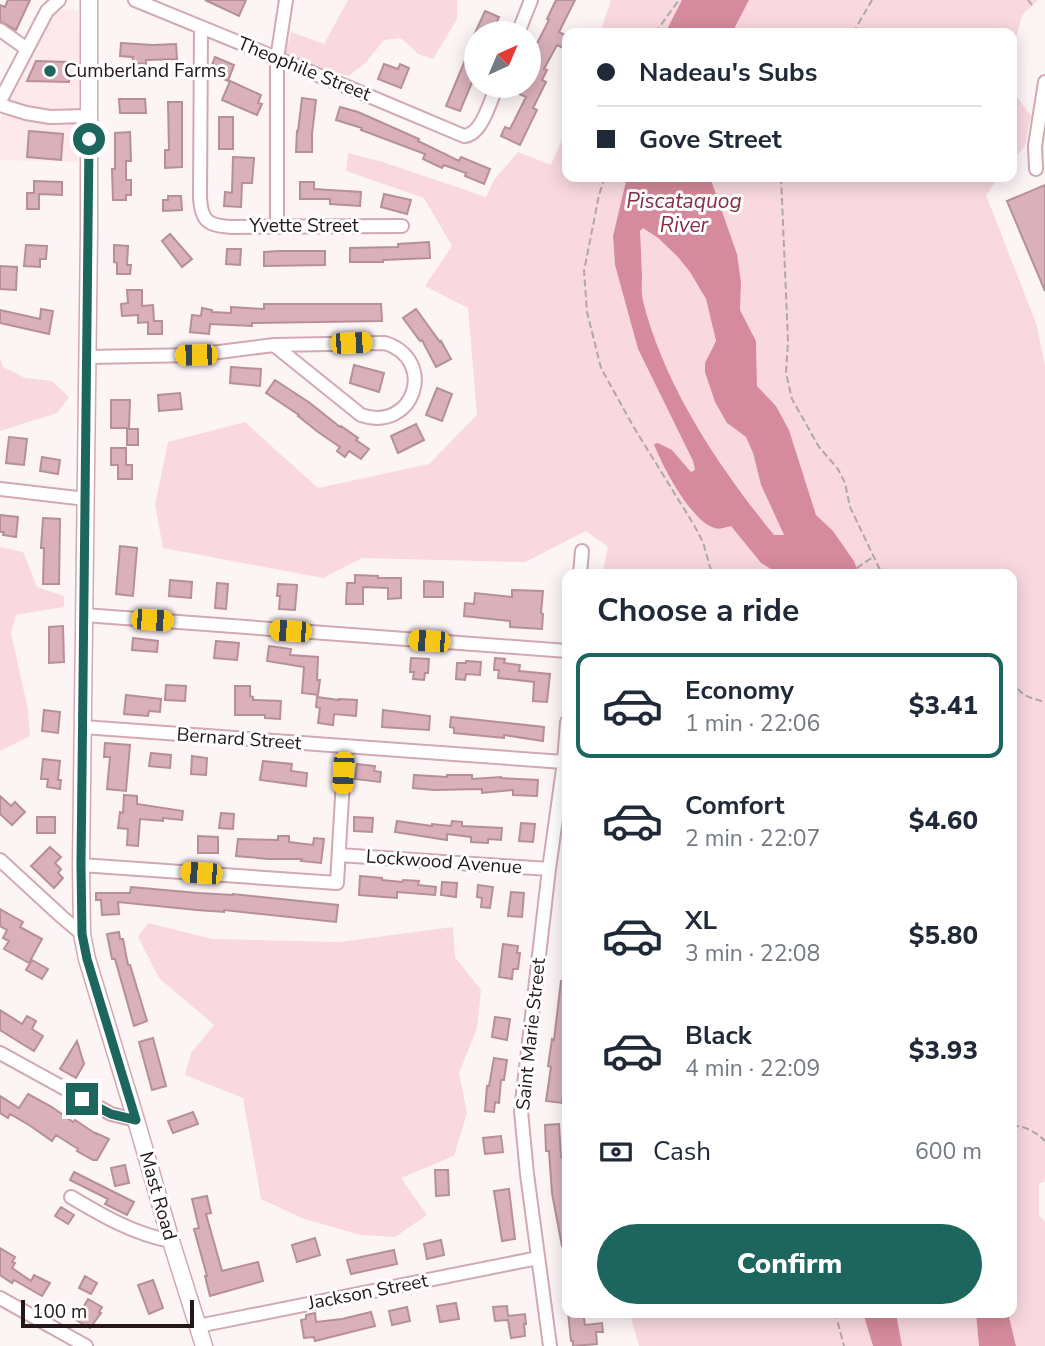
<!DOCTYPE html>
<meta charset="utf-8">
<style>
body{margin:0;font-family:"Nunito Sans",sans-serif;background:#f6f6f7;color:#1f2937;height:100vh;display:flex;flex-direction:column;font-size:26px;white-space:nowrap}
*{box-sizing:border-box;margin:0}
p{font-size:23px;color:#747a83}
.icon{flex:none;width:38px;height:38px;fill:none;stroke:currentColor;stroke-width:2;stroke-linecap:round;stroke-linejoin:round}
.map{position:relative;flex:1;overflow:hidden}
.panel{position:absolute;left:562px;top:569px;width:455px;height:749px;display:flex;flex-direction:column;background:#fff;border-radius:14px;box-shadow:0 4px 18px #0003}
.panel>*{flex:none}
.hud{position:absolute;left:562px;top:28px;width:455px;height:154px;border-radius:14px;box-shadow:0 4px 18px #0003;display:grid;align-content:center;height:154px;padding:0 35px;background:#fff}
.needle{width:46px;rotate:44deg}
.buttons{position:absolute;left:464px;top:21px;display:grid;gap:14px}
.buttons a{display:grid;place-items:center;width:77px;height:77px;border-radius:50%;background:#fff;box-shadow:0 4px 18px #0003;font-size:35px}
.scale{position:absolute;left:21px;bottom:18px;width:173px;box-sizing:border-box;padding-left:7px;border:4px solid #241619;border-top:0;font-size:19px;line-height:24px;white-space:nowrap;color:#241619;-webkit-text-stroke:5px #fff;paint-order:stroke}
.end{position:absolute;width:32px;height:32px;margin:-16px;border:9px solid #1c665e;background:#fff;box-shadow:0 0 0 4px #fff}
.from{border-radius:50%}
.car{position:absolute;width:21px;height:42px;margin:-21px -10px;border-radius:9px;box-shadow:0 0 5px 2px #0007;background:linear-gradient(#f5c518 24%,#345 0 40%,#f5c518 0 76%,#345 0 86%,#f5c518 0)}
.hud b{display:flex;align-items:center;gap:24px;height:66px;font-size:26px}
.hud b+b{border-top:2px solid #e0e1e3}
.hud i{width:18px;height:18px;background:#1f2937}
ul{padding:0;list-style:none}
li{display:flex;align-items:center;gap:21px;height:105px;margin:0 14px 10px;padding:0 21px;border:4px solid transparent;border-radius:14px}
li div{flex:1}
li b{display:block;font-size:26px}
li em{font-style:normal;font-weight:800}
li.current{border-color:#1c665e}
li>.icon{width:63px;height:63px;stroke-width:1.5}
h2{padding:0 35px;font-size:32px;line-height:84px}
.pay{display:flex;align-items:center;gap:18px;height:77px;padding:0 35px;font-size:26px}
.pay p{margin-inline-start:auto}
.primary-button{display:flex;gap:14px;margin-top:auto;padding:14px 35px}
.primary-button a{flex:1;height:80px;border-radius:42px;background:#1c665e;color:#fff;font-size:28px;font-weight:800;line-height:80px;text-align:center}
.map>svg:first-child{display:block}
.built{fill:#fde8ec}
.green{fill:#f9d9df}
.water{fill:#d68b9c;fill-rule:evenodd}
.building{fill:#dab1ba;stroke:#b68f97;stroke-width:2}
.lines{fill:none;stroke-linecap:round;stroke-linejoin:round}
.minor-casing{stroke:#d2a9b2;stroke-width:16}
.major-casing{stroke:#d2a9b2;stroke-width:19}
.path{stroke:#b1a6a8;stroke-width:2;stroke-dasharray:7 3.5;stroke-linecap:butt}
.minor{stroke:#fff;stroke-width:12}
.major{stroke:#fff;stroke-width:16}
.route{stroke:#1c665e;stroke-width:9}
.poi-dot{fill:#1c665e;stroke:#fff;stroke-width:2.5}
.labels{text-anchor:middle;dominant-baseline:central;stroke-width:6;stroke-linejoin:round;paint-order:stroke}
.street-label{font-size:19px;fill:#241619;stroke:#fff}
.poi-label{font-size:19px;fill:#241619;stroke:#fff;text-anchor:start}
.water-label{font-size:21px;font-style:italic;fill:#852d49;stroke:#fff}
</style>
<div class="map">
<svg width="1045" height="1346" viewBox="0 0 1045 1346">
<rect width="100%" height="100%" fill="#fdf4f6"/>
<path class="built" d="M71,8l7,4 2,29 -2,121 -78,-2v-42l46,-90 7,-12 9,-6z"/>
<path class="green" d="M348,0h109v19l-24,40 -15,-5 -17,-16 -17,2 -18,22 -17,14 -64,-21 6,-23 33,12z
M611,0h71l-17,33h-65z
M749,0h289l-16,15 -10,38v-20h-280z
M1012,90l19,26 -6,30 -13,15z
M567,128v49h60l-14,59 2,29 23,84 55,112 2,9 -4,2 -19,-22 -13,7 32,54 15,13 25,2 30,37 18,11h-177l6,-27 -22,-16 -61,31 -163,-4 -39,20 -160,-30 -8,-43 13,-63 77,-20 73,66 111,-24 48,-49 -9,-107 -43,-22 27,-40 -28,-48 -78,-27 2,-18 35,9 103,35 8,-17 24,-28 33,13z
M710,177h289l-13,18 51,131 8,40v815l-6,3v31l6,7v124h-29l-8,-33 4,-1v-738h-153l-5,-13 -21,-30 -17,-15 -27,-86 -13,-24 -19,-20 -1,-45 -16,-31 1,-28 -4,-28z
M643,227l15,11 19,18 13,16 16,27 10,43 -11,21 22,60 19,14 7,16 8,32 23,50h-10c-56,-69 -109,-148 -131,-234 -2,-9 -1,-18 -1,-27 -1,-15 -1,-29 -2,-43z
M0,358l3,9 22,11 27,3 17,16 -12,16 -57,18z
M0,547l23,5 14,35 27,9v11l-48,8 -5,18 17,77 2,26 -30,15z
M148,923l64,16 127,3 114,-15 2,30 26,33 -4,38 -18,45 8,40 -13,43 -53,22 26,37 -32,22 -34,-2 -57,-16 -43,-20 -18,-101 -58,-23 6,-22 23,-28 -55,-47 -21,-41z
M630,1313h233l10,33h-234z
M896,1313h80l3,33h-77z"/>
<path class="water" d="M682,0h67l-17,33h-67z
M627,177h83l27,77 4,28 -1,28 16,31 1,45 19,20 13,24 27,85 17,16 21,30 5,13h-80l-18,-11 -30,-37c-5,1 -11,4 -16,2 -23,-5 -53,-62 -61,-84l4,-1 14,7 19,22 4,-2 -2,-9 -55,-112 -23,-84 -2,-29zM643,228l15,10 19,18 13,16 16,27 10,42 -11,22v9l10,30 12,21 19,14 7,16 8,32 23,50h-10c-56,-69 -109,-148 -131,-234 -2,-9 -1,-18 -1,-27 -1,-15 -1,-29 -2,-43z
M863,1313h33l6,33h-29z
M976,1313h32l8,33h-37z"/>
<path class="building" d="M8,0h22l-14,30 -16,-9v-16l5,2z
M205,0h41l-7,16z
M556,0h19l-16,32 8,4v14l-10,-5 -13,24 3,1 -5,10 4,2 -13,26 4,2 -17,35 -19,-9 4,-9 5,2 16,-32 -9,-4 3,-7h8v-17l7,-12 -4,-2 18,-35 -2,-1z
M485,11l14,6 -7,16h-17z
M476,34v39l-16,38 -14,-5z
M121,43l32,2 23,-1 1,15 -31,1v4l-14,-1 1,-6 -13,-1z
M215,57l19,8 -6,16 -19,-8z
M36,61l33,1v20l-42,-1z
M384,64l14,5 2,-5 9,4 -8,20 -23,-9z
M230,81l31,14 -3,8 4,1 -5,11 -35,-15z
M302,98l14,2 -4,34v18h-16l1,-21h1z
M119,99h26l1,14h-26z
M168,102h14v65l-17,1v-18h4z
M340,107l18,5 61,27 -1,2 41,20 2,-4 29,12 -6,15 -19,-8 1,-3 -22,-8 -2,3 -19,-9 2,-5 -64,-24 1,-2 -26,-8z
M219,117h14v32h-14z
M29,131l34,3 -2,26 -34,-3z
M130,132l1,29h-5v19h5v15h-5v5h-13l-1,-31h3v-36z
M233,157l21,1 -2,25h-10l-1,24 -17,-1 1,-14 7,1z
M34,181l28,1v13l-23,-1v15h-12v-16h7z
M300,182h14v7l47,3 -1,14 -30,-2v-5h-30z
M1045,185v106l-38,-90z
M384,194l27,6 -4,14 -26,-7z
M168,196h13l1,14 -19,1v-11h5z
M170,234l22,25 -10,8 -20,-26z
M429,242l1,16 -47,2v2h-33v-14l48,-1v-3z
M26,245l21,1 -1,13h-6v8l-16,-1z
M114,245l14,1 -1,19h4l-1,9h-13v-11l-3,-1z
M227,249h14l-1,16 -14,-1z
M279,251h46v14l-61,1v-14z
M0,266l17,1 -1,23 -16,-1z
M127,290h15v16l11,-1 1,16h8v13h-14v-12l-10,1v-8l-16,1 -1,-12 7,-1z
M264,304h117l1,17 -130,2v3l-42,-2 -1,10 -19,-2 2,-17 9,1 1,-8 10,2v2l19,1v-6l33,2z
M41,309l12,2 -4,23 -49,-11v-13l40,9z
M416,309l24,33 1,-1 10,18 -15,8 -14,-27 -2,1 -17,-23z
M354,365l30,8 -5,19 -29,-9z
M231,367l30,2 -1,17 -30,-3z
M275,380l35,23 30,24 1,-1 17,12 -2,2 13,9 -8,10 -12,-8 -4,6 -8,-6 3,-4 -22,-15 -20,-16 1,-1 -33,-22z
M437,388l15,6 -10,27 -16,-6z
M180,393l2,16 -23,2 -1,-16z
M111,400h19l-1,28h-18z
M416,424l8,16 -26,13 -7,-17z
M127,429h11v16h-11z
M9,437l18,2 -3,26 -18,-2z
M111,448h15v17h6v14h-14v-14h-7z
M42,457l18,3 -2,14 -18,-3z
M0,515l18,2 -2,20 -13,-2 1,-3h-4z
M43,518l17,1 -1,65h-16l1,-36h-3z
M120,546l17,2 -4,48 -17,-2z
M355,575l23,1v2h23v20l-13,1v-11l-25,-1v17h-17l1,-21h8z
M170,580l22,2 -1,16 -22,-2z
M424,581l19,1v15h-19z
M217,583l11,1 -2,25 -11,-1z
M278,584l19,1 -2,25 -16,-1 1,-13h-3z
M512,590l31,1 -2,22 2,1 -1,15 -32,-2v-6l-46,-5 1,-13 9,1 1,-11 37,4z
M63,626l1,36 -15,1v-36z
M133,638l25,3 -1,11 -25,-2z
M216,641l23,2 -2,17 -23,-2z
M269,646l22,3 -1,6 28,2 -1,23h3l-2,15 -16,-2 2,-26 -37,-6z
M411,658l18,1 -1,14h-3l-1,7 -11,-1 1,-7h-4z
M495,658l10,1 -1,4 16,2 -1,6 31,3 -3,28 -14,-1 1,-19 -36,-4 1,-8h-5z
M466,661l15,1 -1,13 -14,-1 -1,6 -9,-1 1,-16h9z
M166,685l20,1 -1,15 -20,-1z
M235,686h15v10l3,1v3l28,1 -1,18 -15,-1v-3h-30z
M126,695l35,4 -1,13 -11,-1 -1,5 -24,-2z
M317,697l22,3v-1l18,1 -1,16 -22,-2 -1,11 -15,-2 2,-15 -4,-1z
M44,710l16,2 -2,21 -16,-2z
M383,710l47,6 -1,14 -47,-3z
M451,717l93,10 -1,14 -39,-6v3l-50,-5v-5l-4,-1z
M105,743l25,2 -4,46 -19,-2 3,-32h-6z
M151,753l20,2 -1,13 -21,-2z
M192,756l15,2 -1,17 -15,-1z
M43,759l17,2 -2,19h3l-1,9 -13,-2 1,-8h-7z
M263,761l29,3 -1,7 16,2 -1,13 -46,-6z
M357,764l18,2 -1,5 7,1 -1,10 -25,-3z
M414,775l33,2v-2h25v4l29,-2v1l37,2 -1,16 -24,-1v-5l-31,3v-4l-48,1 -21,-2z
M124,795l13,1v8l46,7 -1,9 -19,-2v3l-23,-2 -2,27 -11,-1 1,-16 -10,-1 2,-16 3,1z
M0,796l11,10 4,-4 10,10 -13,13 -12,-11z
M221,813l13,1 -1,15 -14,-1z
M37,817h18v16h-18z
M354,817l19,1 -1,14 -18,-1z
M397,821l35,5v-2l19,2 1,-5 10,1v4l40,2 -1,12 -13,-1v4l-17,-1v-5l-24,-3v6l-52,-8z
M521,823l14,1 -2,18 -14,-1z
M198,836l20,1v16h-20z
M278,836h11v6l24,3 1,-7 10,1 -3,24 -20,-2 1,-2h-33l-33,-3 2,-17 40,1z
M50,847l11,10 -6,6 6,6 -3,4 5,5 -9,10 -23,-22z
M360,876l22,2v2l20,2 1,-2 16,1 -1,4 18,2 -1,8 -38,-3v6l-38,-3z
M442,882l15,1 -1,14 -15,-2z
M478,885l15,2 -3,21 -9,-1 1,-9 -5,-1z
M131,887l67,6 35,2v-1l105,11 -2,17 -112,-12v2l-27,-2 -79,-8 1,12 -17,1 -1,-15h-5v-7h34z
M511,892l13,1 -2,24 -14,-1z
M0,909l23,13 -3,5 22,12 -13,24 -25,-14 5,-8 -6,-3 4,-8 -7,-4z
M119,932l1,7h3l5,26h2l17,56 -13,5 -19,-67h-3l-5,-25z
M503,944l15,2 -1,7h3l-2,16h-5l-1,10 -13,-2z
M32,960l16,9 -6,10 -16,-9z
M561,981h6v85l-5,37 -16,-2 5,-34 -3,-1 4,-27 2,1z
M0,1010l22,14 5,-8 9,5 -4,8 11,7 -9,15 -34,-21z
M495,1017l15,2 -3,21 -15,-3z
M153,1038l13,48 -14,4 -13,-48z
M77,1041l7,23 -8,14 -16,-9z
M494,1058l13,2 -3,20h-3l-2,23 -4,-1 -1,10 -9,-1 2,-25h2z
M28,1094l24,13 21,15 2,-2 21,14v-1l13,6 -12,21h-4l-16,-9 1,-2 -22,-14 -4,6 -23,-16 -19,-11 -2,4 -8,-5v-17l19,12z
M193,1112l5,12 -25,9 -5,-12z
M559,1124l2,33h3l1,15h2v12l-3,1 3,13v47l-5,1 -10,-53 -3,-42h-3l-1,-26z
M501,1136l2,16 -18,2 -2,-16z
M125,1165l4,18 -14,3 -4,-18z
M435,1170h13l1,25 -13,1z
M74,1172l60,30 -7,13 -22,-11 3,-5 -38,-19z
M509,1189l6,50 -13,2 -8,-50z
M207,1196l4,17 -5,1 16,57 36,-9 5,19 -53,15 -5,-20h2l-13,-47 5,-1 -7,-29z
M61,1207l13,8 -6,9 -13,-8z
M315,1238l5,17 -23,7 -5,-17z
M441,1240l3,15 -17,4 -3,-15z
M0,1248l15,9 -3,5 3,1 -3,5 19,13 3,-6 16,8 -8,13 -28,-16 -2,3 -12,-8z
M394,1250l3,14 -46,10 -4,-14z
M85,1276l12,7 -6,11 -12,-6z
M153,1280l10,28 -14,6 -11,-29z
M88,1299l14,8 -3,5 2,1 -11,15 -14,-8z
M456,1303l3,16 -19,3 -3,-16z
M507,1306l1,10 17,-2 1,10h-2l1,12 -14,2 -3,-18 -13,1 -2,-14z
M407,1307l3,14 -18,4 -3,-14z
M371,1312l4,14 -60,15 -1,-4 -10,1 -3,-18 5,-1v-4l9,-2 1,9 26,-3z
M568,1312h15l2,13 17,-2 1,9h-7l1,12 -24,2v-5h-2z"/>
<g class="lines">
<defs>
<path id="minor" d="M135,0l222,91 107,45c18,-1 26,-35 33,-50
M201,27l-1,170c1,24 8,29 32,30l170,-1
M0,30l27,19
M518,33l13,-33
M0,101l47,-90 12,-11
M0,105l26,8 24,4 39,-1
M1036,169l-1,-23 10,-64
M277,226v-167l9,-59
M87,357l109,-2 78,-10 111,-2c53,17 29,90 -24,72l-87,-70
M0,489l86,10
M580,574l2,-23
M84,615l483,36
M83,727l481,35
M339,855l210,14
M0,860l62,57 20,17
M81,865l256,18 8,-137
M0,1053l111,61 25,6
M71,1197c32,19 63,37 100,44
M0,1298l86,48
M198,1326l340,-68
M550,1346l-23,-172 -6,-63 28,-242 15,-107 3,-40"/>
<path id="major" d="M89,0v232l-8,633 1,69 5,25 49,161 35,121 33,105"/>
</defs>
<use href="#minor" class="minor-casing"/>
<use href="#major" class="major-casing"/>
<path class="path" d="M1028,0l4,5
M655,33l24,-33
M853,33l19,-33
M605,177l-6,18 -15,76 3,41 14,56 32,58 61,99 9,17 9,32
M781,177l7,164 -2,32 6,26 27,48 19,22 7,14 5,24 32,67
M848,574l25,-17
M1012,680c9,16 15,17 33,22
M1012,1125c14,2 23,6 33,16
M835,1312l9,34"/>
<use href="#minor" class="minor"/>
<use href="#major" class="major"/>
</g>
<g class="lines">
<path class="route" d="M82,1099l29,15 25,6 -49,-161 -5,-25 -1,-69 8,-726"/>
</g>
<circle class="poi-dot" cx="50" cy="71" r="7"/>
<g class="labels">
<g class="street-label">
<text transform="translate(304 69) rotate(22)">Theophile Street</text>
<text x="304" y="226">Yvette Street</text>
<text transform="translate(239 739) rotate(4)">Bernard Street</text>
<text transform="translate(444 862) rotate(4)">Lockwood Avenue</text>
<text transform="translate(531 1034) rotate(-84)">Saint Marie Street</text>
<text transform="translate(158 1196) rotate(74)">Mast Road</text>
<text transform="translate(368 1292) rotate(-11)">Jackson Street</text>
</g>
<g class="poi-label">
<text x="64" y="71">Cumberland Farms</text>
</g>
<g class="water-label">
<text x="684" y="201">Piscataquog<tspan x="684" dy="24">River</tspan></text>
</g>
</g>
</svg>
<div class="buttons">
<a><svg class="needle" viewBox="-14 -14 28 28"><path d="M0-13l5 13h-10z" fill="#e53935"/><path d="M0 13l5-13h-10z" fill="#747a83"/></svg></a>
</div>
<div class="scale">100 m</div>
<i class="end from" style="left:89px;top:139px"></i>
<i class="end" style="left:82px;top:1099px"></i>
<i class="car" style="left:351px;top:343px;rotate:88deg"></i>
<i class="car" style="left:196px;top:355px;rotate:269deg"></i>
<i class="car" style="left:152px;top:620px;rotate:94deg"></i>
<i class="car" style="left:290px;top:631px;rotate:274deg"></i>
<i class="car" style="left:429px;top:641px;rotate:274deg"></i>
<i class="car" style="left:343px;top:773px;rotate:183deg"></i>
<i class="car" style="left:201px;top:873px;rotate:274deg"></i>
<div class="hud">
<b><i class="from"></i>Nadeau's Subs</b>
<b><i></i>Gove Street</b>
</div>
<section class="panel">
<h2>Choose a ride</h2>
<ul>
<li class="current"><svg class="icon" aria-label="car" viewBox="0 0 24 24"><path d="M5 17H2v-5l4-1 3-4h7l3 4 3 1v5h-3M9 17h6M6 11h13"/><circle cx="7" cy="17" r="2"/><circle cx="17" cy="17" r="2"/></svg><div><b>Economy</b><p>1 min · 22:06</p></div><em>$3.41</em></li>
<li><svg class="icon" aria-label="car" viewBox="0 0 24 24"><path d="M5 17H2v-5l4-1 3-4h7l3 4 3 1v5h-3M9 17h6M6 11h13"/><circle cx="7" cy="17" r="2"/><circle cx="17" cy="17" r="2"/></svg><div><b>Comfort</b><p>2 min · 22:07</p></div><em>$4.60</em></li>
<li><svg class="icon" aria-label="car" viewBox="0 0 24 24"><path d="M5 17H2v-5l4-1 3-4h7l3 4 3 1v5h-3M9 17h6M6 11h13"/><circle cx="7" cy="17" r="2"/><circle cx="17" cy="17" r="2"/></svg><div><b>XL</b><p>3 min · 22:08</p></div><em>$5.80</em></li>
<li><svg class="icon" aria-label="car" viewBox="0 0 24 24"><path d="M5 17H2v-5l4-1 3-4h7l3 4 3 1v5h-3M9 17h6M6 11h13"/><circle cx="7" cy="17" r="2"/><circle cx="17" cy="17" r="2"/></svg><div><b>Black</b><p>4 min · 22:09</p></div><em>$3.93</em></li>
</ul>
<div class="pay"><svg class="icon" aria-label="cash" viewBox="0 0 24 24"><path d="M3 7h18v10H3z"/><circle cx="12" cy="12" r="2"/></svg>Cash<p>600 m</p></div>
<div class="primary-button"><a>Confirm</a></div>
</section>
</div>
